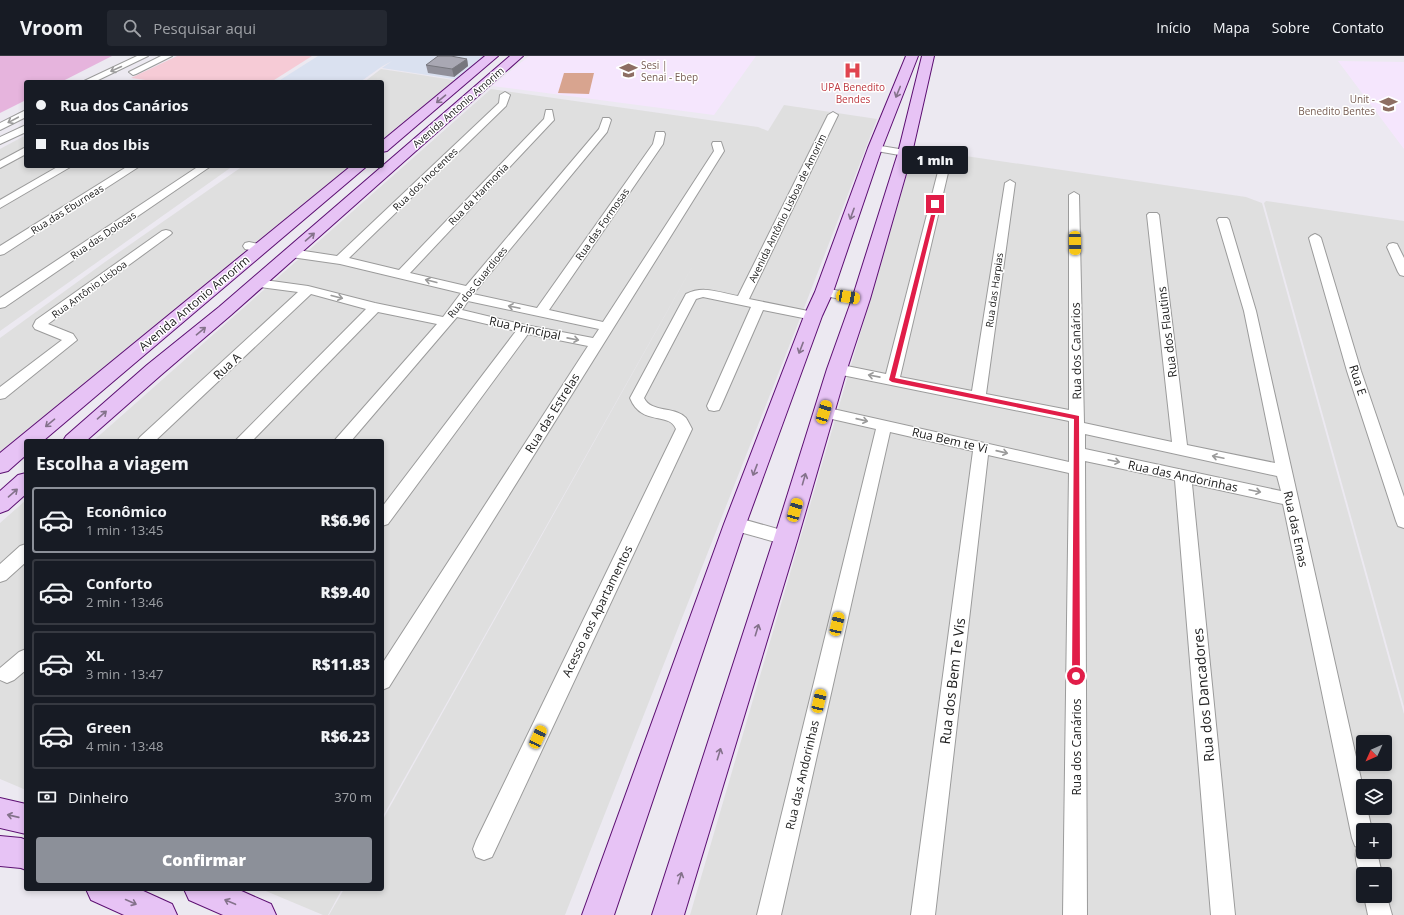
<!DOCTYPE html>
<html lang="pt">
<meta charset="utf-8">
<style>
body{margin:0;font-family:"Open Sans",sans-serif;background:#242831;color:#f1f3f6;height:100vh;display:flex;flex-direction:column;font-size:15px;white-space:nowrap}
*{box-sizing:border-box;margin:0}
p{font-size:13px;color:#9ea1a6}
.icon{flex:none;width:22px;height:22px;fill:none;stroke:currentColor;stroke-width:2;stroke-linecap:round;stroke-linejoin:round}
.map{position:relative;flex:1;overflow:hidden}
.drawer{position:absolute;left:24px;top:383px;width:360px;height:452px;display:flex;flex-direction:column;background:#171b24;border-radius:4px;box-shadow:0 2px 6px #0003}
.drawer>*{flex:none}
.banner{position:absolute;left:24px;top:24px;width:360px;height:88px;border-radius:4px;box-shadow:0 2px 6px #0003;display:grid;align-content:center;height:88px;padding:0 12px;background:#171b24}
.needle{width:26px;rotate:225deg}
.controls{position:absolute;left:1356px;top:679px;display:grid;gap:8px}
.controls a{display:grid;place-items:center;width:36px;height:36px;border-radius:4px;background:#171b24;box-shadow:0 2px 6px #0003;font-size:20px}
.end{position:absolute;width:18px;height:18px;margin:-9px;border:5px solid #e11d48;background:#fff;box-shadow:0 0 0 2px #fff}
.from{border-radius:50%}
.bubble{position:absolute;height:28px;border-radius:4px;background:#171b24;box-shadow:0 2px 6px #0003;font-size:13px;font-weight:800;line-height:28px;text-align:center}
.car{position:absolute;width:12px;height:24px;margin:-12px -6px;border-radius:5px;box-shadow:0 0 3px 1px #0007;background:linear-gradient(#f5c518 24%,#345 0 40%,#f5c518 0 76%,#345 0 86%,#f5c518 0)}
.banner b{display:flex;align-items:center;gap:14px;height:38px;font-size:15px}
.banner b+b{border-top:1px solid #363941}
.banner i{width:10px;height:10px;background:#f1f3f6}
ul{padding:0;list-style:none}
li{display:flex;align-items:center;gap:12px;height:66px;margin:0 8px 6px;padding:0 4px;border:2px solid #363941;border-radius:4px}
li div{flex:1}
li b{display:block;font-size:15px}
li em{font-style:normal;font-weight:800}
li.active{border-color:#8c9099}
li>.icon{width:36px;height:36px;stroke-width:1.5}
h2{padding:0 12px;font-size:18px;line-height:48px}
.pay{display:flex;align-items:center;gap:10px;height:44px;padding:0 12px;font-size:15px}
.pay p{margin-inline-start:auto}
.cta{display:flex;gap:8px;margin-top:auto;padding:8px 12px}
.cta a{flex:1;height:46px;border-radius:4px;background:#8c9099;color:#fff;font-size:16px;font-weight:800;line-height:46px;text-align:center}
header{display:flex;align-items:center;gap:24px;box-sizing:border-box;height:56px;padding:0 20px;background:#171b24;border-bottom:1px solid #363941}
header strong{font-size:19px}
nav{display:flex;gap:22px;margin-inline-start:auto;font-size:14px}
.search{width:280px;height:36px;background:#242831;display:flex;align-items:center;gap:10px;box-sizing:border-box;padding:0 14px;border-radius:4px;color:#9ea1a6;font-size:15px}
.map>svg:first-child{display:block}
.residential{fill:#dfdfdf;fill-rule:evenodd}
.commercial{fill:#dae1f0}
.education{fill:#f5e6fd}
.grass{fill:#e6b4dd}
.park{fill:#f6cbd6}
.pitch{fill:#d8a48f}
.lines{fill:none;stroke-linecap:round;stroke-linejoin:round}
.street-casing{stroke:#9b9b9b;stroke-width:2}
.secondary-casing{stroke:#5c0f72;stroke-width:2}
.street{fill:#fff;fill-rule:evenodd}
.secondary{fill:#e7c3f5;fill-rule:evenodd}
.wall{fill:#91909a}
.shaded-wall{fill:#76767d}
.building{fill:#a9a8b3;stroke:#76767d}
.oneway{stroke:#9b9b9b}
.oneway2{stroke:#84728b}
.route{fill:#e11d48}
.labels{text-anchor:middle;dominant-baseline:central;stroke-width:3;stroke-linejoin:round;paint-order:stroke}
.far-education-label{font-size:10px;fill:#785e54;stroke:#fff;text-anchor:start}
.far-health-label{font-size:10px;fill:#be3a42;stroke:#fff}
.far-street-label{font-size:10px;fill:#212121;stroke:#fff}
.street-label{font-size:12px;fill:#212121;stroke:#fff}
.near-street-label{font-size:14px;fill:#212121;stroke:#fff}
</style>
<header>
<strong>Vroom</strong>
<div class="search"><svg class="icon" aria-label="search" viewBox="0 0 24 24"><circle cx="10" cy="10" r="6"/><path d="M15 15l6 6"/></svg>Pesquisar aqui</div>
<nav><a>Início</a><a>Mapa</a><a>Sobre</a><a>Contato</a></nav>
</header>
<div class="map">
<svg width="1404" height="859" viewBox="0 0 1404 859">
<rect width="100%" height="100%" fill="#ece9f1"/>
<path class="residential" d="M381,13l34,5 44,7 -77,66v-65h-18z
M491,33l267,38 10,4 16,-26 93,14 -78,202 -234,594h-236l15,-26h38v-68l314,-561 -314,558v-377h-289z
M26,79v31h207l-233,165v-182z
M918,93l328,48 16,6 142,511v201h-714l224,-765zM1363,686h22v22h-22zM1363,730h22v22h-22zM1363,774h22v22h-22zM1363,818h22v22h-22z
M243,110h118l-123,92 -238,194v-114l105,-76z
M1266,145l138,20v486l-140,-504z
M26,444v290l-26,-11v-256z
M261,833h81l-14,26h-5z"/>
<path class="commercial" d="M318,0h171l-29,24 -78,-12 10,-7 -11,6 -21,15h-83z"/>
<path class="education" d="M529,0h227l-42,59 -222,-29z
M1338,5l66,1v87z"/>
<path class="grass" d="M0,0h112l-51,26h-35v18l-26,13z"/>
<path class="park" d="M177,0h135l-41,26h-111l-29,-4z"/>
<path class="pitch" d="M564,17h30l-5,21 -31,-1z"/>
<g class="lines">
<defs>
<path id="street" d="M137,0h11l-54,26h-12z
M161,0h11l-36,18 -3,1 -4,-3z
M505,36l5,3 -4,11 -157,152 50,12 145,-151 2,-9h6l2,10 -2,2 -142,151 56,13 133,-157 4,-11h6l2,2 -4,12 -134,162 64,14 116,-164 3,-12h8l1,2 -2,10 -114,166 54,12 111,-171 -2,-7 1,-2h8l3,9 -335,536 -7,3v-26l206,-318 -60,-12 -140,190 -6,2v-19l134,-176 -59,-14 -106,124h-17l103,-117 -59,-12 -126,129h-17l131,-132 -55,-15 -156,147h-18l3,-4 158,-145 -45,-6 -2,-3 2,-3 4,-1 51,7 67,17 68,14 18,-24 -121,-29 -49,-7 -4,-1 -2,-3 2,-3 4,-1 46,7 162,-153 1,-8zM468,245l131,28 -6,9 -68,-13 -63,-15z
M26,54v7l-26,13v-7z
M833,56l5,3 -89,184 64,13 5,1 2,3 -2,3 -5,1 -50,-10 -42,96 -2,4 -5,1 -5,-1 -2,-4 44,-99 -48,-10 -7,2 -52,99c7,15 31,8 42,20 2,3 4,7 6,11l-200,428 -8,3 -8,-3 -3,-8 3,-8 200,-412c-7,-18 -34,-2 -46,-31l56,-104c18,-9 33,-1 52,2l90,-181z
M26,69v7l-26,12v-7z
M875,89l30,5 5,3 -5,3 -34,-6 -1,-2z
M26,91v7l-26,14v-7z
M946,101l5,3 -51,217 72,14 33,-208 5,-3 5,3 -29,211 83,16v-215l5,-3 5,3 5,228 88,19 -25,-227 2,-2h8l2,2 28,230 88,18 -31,-152 -27,-91 2,-2h8l2,2 27,91 107,477v20h4l5,22h-9v22h14l5,22h-19v8c-4,-10 -10,-25 -6,-35l-2,-1 -3,-8 -69,-334 -91,-20 43,431h-24l-36,-435 -90,-19 2,454h-24l6,-442 -81,-18 -53,460h-24l62,-464 -83,-19 -109,483h-24l119,-486 -57,-13 -2,-4 2,-4 5,-1 245,55v-41l-232,-47 -5,-2 -2,-3 2,-3 5,-2 49,10 55,-214zM1085,378l192,42 4,15 -196,-42z
M59,110h13l-72,42v-8z
M128,110h12l-136,88 -4,1v-9z
M199,110h12l-206,141 -5,1v-10z
M166,174l4,1 2,2 -2,2 -122,89 25,10 4,6 -72,58 -5,1v-12l62,-47 -27,-11 -2,-3 3,-6 126,-89z
M1315,178l4,2 2,2 40,133 43,126v31l-6,-2 -2,-5 -49,-150 -38,-133 2,-2z
M249,186l15,3 2,3 -2,3 -4,1 -15,-3 -2,-3 2,-3z
M1393,187l4,1 7,14v18l-4,-1 -2,-3 -11,-25 2,-3z
M824,232l37,7 5,1 1,3 -1,3 -5,1 -41,-8 -2,-3 2,-3z
M735,461l57,16 2,5 -2,5 -6,2 -57,-16 -2,-5 2,-5z
M26,488v18l-20,18 -6,2v-18l20,-18z
M26,593v21l-12,10 -7,3 -7,-3v-12l19,-16z
M1385,834l7,25h-24l-4,-19h21z"/>
<path id="secondary" d="M485,0h13l-111,95 -5,1v-11z
M510,0h13l-292,259 -70,60 -75,66h-23l3,-5 81,-71 72,-58z
M906,0h12l-36,92 -49,144 -11,24 -76,208 -132,391h-32l142,-391 80,-208 11,-24 53,-144z
M922,0h12l-22,97 -42,146 -23,70 -49,169 -114,377h-32l122,-377 53,-169 25,-70 46,-146z
M351,110h16l-324,275h-17v14l-18,16 -8,2v-20z
M26,417v21l-18,16 -8,3v-22l18,-16z
M0,742l26,6v30l-26,-6z
M0,780l21,2 5,2v30l-5,-2 -21,-2z
M86,833h53l33,15 5,11h-53l-33,-15z
M184,833h53l34,15 5,11h-53l-34,-15z"/>
</defs>
<use href="#street" class="street-casing"/>
<use href="#secondary" class="secondary-casing"/>
<use href="#street" class="street"/>
<use href="#secondary" class="secondary"/>
</g>
<path class="wall" d="M467,3l1,7 -14,11 -26,-4 -2,-8z"/>
<path class="shaded-wall" d="M467,3l1,7 -14,11 -2,-8z"/>
<path class="building" d="M438,0h13l16,3 -15,10 -26,-4z"/>
<defs><path id="oneway-shaft" d="M-6 0H5M1.5-3L5.5 0L1.5 3" fill="none" stroke-width="1.6" stroke-linecap="round" stroke-linejoin="round"/></defs>
<g class="oneway">
<use href="#oneway-shaft" transform="translate(116 13) rotate(156)"/>
<use href="#oneway-shaft" transform="translate(13 64) rotate(152)"/>
<use href="#oneway-shaft" transform="translate(431 225) rotate(-166)"/>
<use href="#oneway-shaft" transform="translate(337 241) rotate(14)"/>
<use href="#oneway-shaft" transform="translate(514 251) rotate(-168)"/>
<use href="#oneway-shaft" transform="translate(573 283) rotate(11)"/>
<use href="#oneway-shaft" transform="translate(874 320) rotate(-169)"/>
<use href="#oneway-shaft" transform="translate(862 364) rotate(13)"/>
<use href="#oneway-shaft" transform="translate(1002 396) rotate(13)"/>
<use href="#oneway-shaft" transform="translate(1218 401) rotate(-168)"/>
<use href="#oneway-shaft" transform="translate(1114 405) rotate(12)"/>
<use href="#oneway-shaft" transform="translate(1255 435) rotate(12)"/>
</g>
<g class="oneway2">
<use href="#oneway-shaft" transform="translate(898 36) rotate(112)"/>
<use href="#oneway-shaft" transform="translate(441 43) rotate(140)"/>
<use href="#oneway-shaft" transform="translate(852 158) rotate(110)"/>
<use href="#oneway-shaft" transform="translate(310 181) rotate(-41)"/>
<use href="#oneway-shaft" transform="translate(201 275) rotate(-40)"/>
<use href="#oneway-shaft" transform="translate(801 292) rotate(111)"/>
<use href="#oneway-shaft" transform="translate(102 359) rotate(-41)"/>
<use href="#oneway-shaft" transform="translate(50 367) rotate(140)"/>
<use href="#oneway-shaft" transform="translate(755 414) rotate(111)"/>
<use href="#oneway-shaft" transform="translate(804 423) rotate(-74)"/>
<use href="#oneway-shaft" transform="translate(13 437) rotate(-41)"/>
<use href="#oneway-shaft" transform="translate(757 574) rotate(-73)"/>
<use href="#oneway-shaft" transform="translate(719 698) rotate(-73)"/>
<use href="#oneway-shaft" transform="translate(13 760) rotate(-167)"/>
<use href="#oneway-shaft" transform="translate(680 822) rotate(-73)"/>
<use href="#oneway-shaft" transform="translate(131 846) rotate(24)"/>
<use href="#oneway-shaft" transform="translate(230 846) rotate(-157)"/>
</g>
<path class="route" d="M934,147l4,1 -43,174 184,38 1,260 -4,4 -4,-4 2,-257 -182,-37 -3,-2z"/>
<defs>
<symbol id="hospital-bare" viewBox="-9 -9 18 18"><path d="M-5-5h3v3.5h4V-5h3V5h-3V1.5h-4V5h-3Z" fill="#e0444e" stroke="#fff" stroke-width="2.5" paint-order="stroke"/></symbol>
<symbol id="school-bare" viewBox="-9 -9 18 18"><path d="M0-5L7-2L0 1L-7-2ZM-4 1L0 2.5L4 1V4Q0 6-4 4Z" fill="#8d6e63" stroke="#fff" stroke-width="2.5" paint-order="stroke"/></symbol>
<symbol id="university-bare" viewBox="-9 -9 18 18"><path d="M0-5L7-2L0 1L-7-2ZM-4 1L0 2.5L4 1V4Q0 6-4 4Z" fill="#8d6e63" stroke="#fff" stroke-width="2.5" paint-order="stroke"/></symbol>
</defs>
<g fill-rule="evenodd">
<use href="#hospital-bare" x="840" y="2" width="25" height="25"/>
<use href="#school-bare" x="616" y="2" width="25" height="25"/>
<use href="#university-bare" x="1376" y="36" width="25" height="25"/>
</g>
<g class="labels">
<g class="far-education-label">
<text x="641" y="9">Sesi |<tspan x="641" dy="12">Senai - Ebep</tspan></text>
<text x="1375" y="43" text-anchor="end">Unit -<tspan x="1375" dy="12">Benedito Bentes</tspan></text>
</g>
<g class="far-health-label">
<text x="853" y="31">UPA Benedito<tspan x="853" dy="12">Bendes</tspan></text>
</g>
<g class="far-street-label">
<text transform="translate(458 51) rotate(-41)">Avenida Antonio Amorim</text>
<text transform="translate(425 123) rotate(-44)">Rua dos Inocentes</text>
<text transform="translate(478 138) rotate(-46)">Rua da Harmonia</text>
<text transform="translate(787 152) rotate(-64)">Avenida Antônio Lisboa de Amorim</text>
<text transform="translate(67 153) rotate(-32)">Rua das Eburneas</text>
<text transform="translate(602 168) rotate(-55)">Rua das Formosas</text>
<text transform="translate(103 179) rotate(-34)">Rua das Dolosas</text>
<text transform="translate(477 226) rotate(-51)">Rua dos Guardioes</text>
<text transform="translate(89 233) rotate(-36)">Rua Antônio Lisboa</text>
<text transform="translate(994 234) rotate(-82)">Rua das Harpias</text>
</g>
<g class="street-label">
<text transform="translate(194 247) rotate(-40)">Avenida Antonio Amorim</text>
<text transform="translate(525 272) rotate(12)">Rua Principal</text>
<text transform="translate(1167 276) rotate(-97)">Rua dos Flautins</text>
<text transform="translate(1076 295) rotate(-91)">Rua dos Canários</text>
<text transform="translate(227 310) rotate(-43)">Rua A</text>
<text transform="translate(1358 324) rotate(72)">Rua E</text>
<text transform="translate(552 357) rotate(-58)">Rua das Estrelas</text>
<text transform="translate(950 384) rotate(13)">Rua Bem te Vi</text>
<text transform="translate(1183 420) rotate(12)">Rua das Andorinhas</text>
<text transform="translate(1296 473) rotate(78)">Rua das Emas</text>
<text transform="translate(597 555) rotate(-64)">Acesso aos Apartamentos</text>
<text transform="translate(1076 691) rotate(-90)">Rua dos Canários</text>
<text transform="translate(802 719) rotate(-77)">Rua das Andorinhas</text>
</g>
<g class="near-street-label">
<text transform="translate(952 625) rotate(-83)">Rua dos Bem Te Vis</text>
<text transform="translate(1203 639) rotate(-95)">Rua dos Dancadores</text>
</g>
</g>
</svg>
<div class="controls">
<a><svg class="needle" viewBox="-14 -14 28 28"><path d="M0-13l5 13h-10z" fill="#e53935"/><path d="M0 13l5-13h-10z" fill="#9ea1a6"/></svg></a>
<a><svg class="icon" aria-label="layers" viewBox="0 0 24 24"><path d="M12 4l9 5-9 5-9-5zM3 14l9 5 9-5"/></svg></a>
<a>+</a>
<a>−</a>
</div>
<i class="end from" style="left:1076px;top:620px"></i>
<i class="end" style="left:935px;top:148px"></i>
<div class="bubble" style="left:902px;top:90px;width:66px">1 min</div>
<i class="car" style="left:1075px;top:187px;rotate:179deg"></i>
<i class="car" style="left:848px;top:241px;rotate:100deg"></i>
<i class="car" style="left:824px;top:356px;rotate:17deg"></i>
<i class="car" style="left:795px;top:454px;rotate:16deg"></i>
<i class="car" style="left:837px;top:568px;rotate:13deg"></i>
<i class="car" style="left:819px;top:645px;rotate:13deg"></i>
<i class="car" style="left:538px;top:681px;rotate:25deg"></i>
<div class="banner">
<b><i class="from"></i>Rua dos Canários</b>
<b><i></i>Rua dos Ibis</b>
</div>
<section class="drawer">
<h2>Escolha a viagem</h2>
<ul>
<li class="active"><svg class="icon" aria-label="car" viewBox="0 0 24 24"><path d="M5 17H2v-5l4-1 3-4h7l3 4 3 1v5h-3M9 17h6M6 11h13"/><circle cx="7" cy="17" r="2"/><circle cx="17" cy="17" r="2"/></svg><div><b>Econômico</b><p>1 min · 13:45</p></div><em>R$6.96</em></li>
<li><svg class="icon" aria-label="car" viewBox="0 0 24 24"><path d="M5 17H2v-5l4-1 3-4h7l3 4 3 1v5h-3M9 17h6M6 11h13"/><circle cx="7" cy="17" r="2"/><circle cx="17" cy="17" r="2"/></svg><div><b>Conforto</b><p>2 min · 13:46</p></div><em>R$9.40</em></li>
<li><svg class="icon" aria-label="car" viewBox="0 0 24 24"><path d="M5 17H2v-5l4-1 3-4h7l3 4 3 1v5h-3M9 17h6M6 11h13"/><circle cx="7" cy="17" r="2"/><circle cx="17" cy="17" r="2"/></svg><div><b>XL</b><p>3 min · 13:47</p></div><em>R$11.83</em></li>
<li><svg class="icon" aria-label="car" viewBox="0 0 24 24"><path d="M5 17H2v-5l4-1 3-4h7l3 4 3 1v5h-3M9 17h6M6 11h13"/><circle cx="7" cy="17" r="2"/><circle cx="17" cy="17" r="2"/></svg><div><b>Green</b><p>4 min · 13:48</p></div><em>R$6.23</em></li>
</ul>
<div class="pay"><svg class="icon" aria-label="cash" viewBox="0 0 24 24"><path d="M3 7h18v10H3z"/><circle cx="12" cy="12" r="2"/></svg>Dinheiro<p>370 m</p></div>
<div class="cta"><a>Confirmar</a></div>
</section>
</div>
